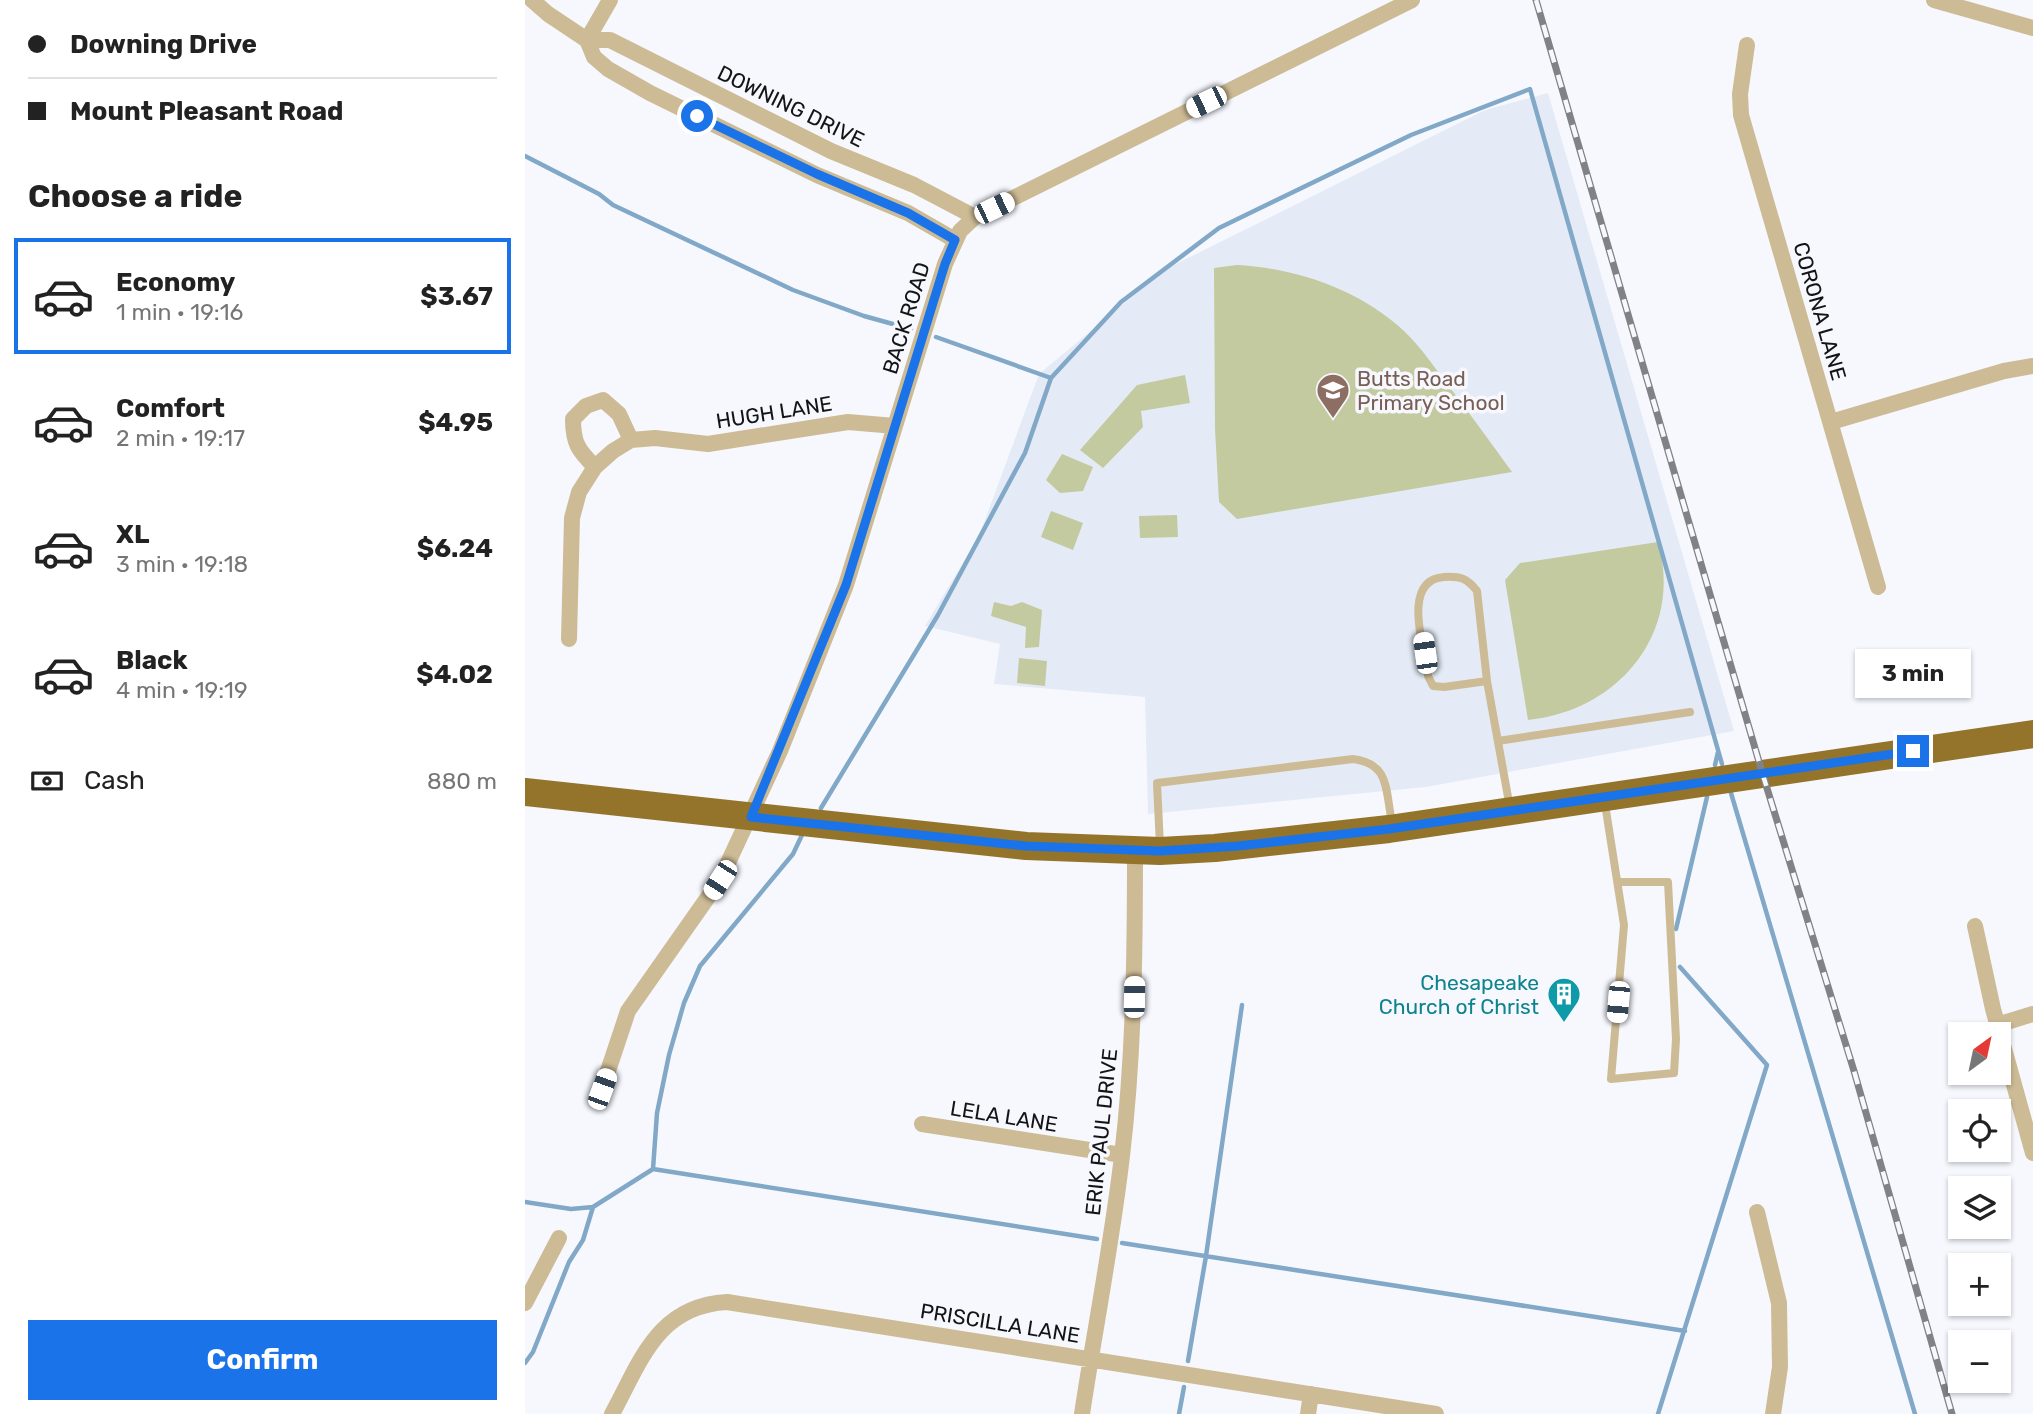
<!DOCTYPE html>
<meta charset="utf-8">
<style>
body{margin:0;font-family:Rubik,sans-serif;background:#f2f2f2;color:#222;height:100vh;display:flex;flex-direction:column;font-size:26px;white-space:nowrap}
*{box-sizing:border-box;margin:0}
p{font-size:23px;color:#767676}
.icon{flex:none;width:38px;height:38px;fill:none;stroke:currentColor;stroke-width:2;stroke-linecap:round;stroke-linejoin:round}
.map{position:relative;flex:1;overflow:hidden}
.side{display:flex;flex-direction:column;background:#fff;width:525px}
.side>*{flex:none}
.banner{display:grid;align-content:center;height:154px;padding:0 28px;background:#fff}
.needle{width:46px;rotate:33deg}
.tools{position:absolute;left:1423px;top:1022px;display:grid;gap:14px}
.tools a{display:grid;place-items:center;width:63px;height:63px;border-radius:0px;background:#fff;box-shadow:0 2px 5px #0004;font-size:35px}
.end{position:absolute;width:32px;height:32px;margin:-16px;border:9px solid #1a73e8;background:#fff;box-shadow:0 0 0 4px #fff}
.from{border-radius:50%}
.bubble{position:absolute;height:49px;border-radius:0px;background:#fff;box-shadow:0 2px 5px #0004;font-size:23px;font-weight:700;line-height:49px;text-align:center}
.car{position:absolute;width:21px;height:42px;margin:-21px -10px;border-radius:9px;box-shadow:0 0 5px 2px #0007;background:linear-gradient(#fff 24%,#345 0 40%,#fff 0 76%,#345 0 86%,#fff 0)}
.banner b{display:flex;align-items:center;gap:24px;height:66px;font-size:26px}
.banner b+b{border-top:2px solid #e0e0e0}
.banner i{width:18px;height:18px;background:#222}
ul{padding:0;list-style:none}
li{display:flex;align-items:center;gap:21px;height:116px;margin:0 14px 10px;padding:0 14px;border:4px solid transparent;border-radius:0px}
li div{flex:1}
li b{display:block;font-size:26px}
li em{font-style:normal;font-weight:700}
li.on{border-color:#1a73e8}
li>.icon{width:63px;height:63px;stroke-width:1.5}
h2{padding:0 28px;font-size:32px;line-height:84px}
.pay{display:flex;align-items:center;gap:18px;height:77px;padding:0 28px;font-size:26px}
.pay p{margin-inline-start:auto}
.button{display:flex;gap:14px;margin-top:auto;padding:14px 28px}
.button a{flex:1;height:80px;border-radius:0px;background:#1a73e8;color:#fff;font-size:28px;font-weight:700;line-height:80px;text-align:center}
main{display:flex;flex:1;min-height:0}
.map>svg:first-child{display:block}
.built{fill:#e4ebf6}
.green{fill:#c3ca9f}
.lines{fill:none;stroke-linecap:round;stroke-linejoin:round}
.stream{stroke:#82a8c8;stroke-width:4.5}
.lane{stroke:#cdbb95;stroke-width:8}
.street{stroke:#cdbb95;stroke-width:16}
.highway{stroke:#93742a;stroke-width:28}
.rail-casing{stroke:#818286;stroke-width:7}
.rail{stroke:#f6f8fe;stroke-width:4.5;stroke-dasharray:13;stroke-linecap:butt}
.route{stroke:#1a73e8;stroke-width:9}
.labels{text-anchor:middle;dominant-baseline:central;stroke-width:7;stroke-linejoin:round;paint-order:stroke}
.street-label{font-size:21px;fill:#141416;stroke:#f6f8fe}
.education-label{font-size:21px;fill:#785e54;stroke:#f6f8fe;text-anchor:start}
.culture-label{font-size:21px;fill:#0d838f;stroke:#f6f8fe;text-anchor:end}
</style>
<main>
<section class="side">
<div class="banner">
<b><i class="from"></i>Downing Drive</b>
<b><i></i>Mount Pleasant Road</b>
</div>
<h2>Choose a ride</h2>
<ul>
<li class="on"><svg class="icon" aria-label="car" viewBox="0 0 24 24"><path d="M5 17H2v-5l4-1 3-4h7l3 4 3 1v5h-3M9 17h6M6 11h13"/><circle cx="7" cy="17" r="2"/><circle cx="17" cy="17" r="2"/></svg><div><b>Economy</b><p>1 min · 19:16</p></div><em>$3.67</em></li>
<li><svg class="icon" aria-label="car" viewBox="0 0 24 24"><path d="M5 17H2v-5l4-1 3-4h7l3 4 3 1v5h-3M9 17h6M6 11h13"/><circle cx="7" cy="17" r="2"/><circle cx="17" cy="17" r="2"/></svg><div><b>Comfort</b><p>2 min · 19:17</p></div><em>$4.95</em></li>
<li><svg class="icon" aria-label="car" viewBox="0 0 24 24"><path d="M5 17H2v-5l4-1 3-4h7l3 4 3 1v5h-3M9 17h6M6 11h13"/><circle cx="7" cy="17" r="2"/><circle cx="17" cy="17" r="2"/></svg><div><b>XL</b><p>3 min · 19:18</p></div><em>$6.24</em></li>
<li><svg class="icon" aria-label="car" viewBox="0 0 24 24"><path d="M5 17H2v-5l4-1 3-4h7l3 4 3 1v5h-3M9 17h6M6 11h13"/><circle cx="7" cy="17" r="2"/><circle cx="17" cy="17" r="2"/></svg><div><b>Black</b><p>4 min · 19:19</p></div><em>$4.02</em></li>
</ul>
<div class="pay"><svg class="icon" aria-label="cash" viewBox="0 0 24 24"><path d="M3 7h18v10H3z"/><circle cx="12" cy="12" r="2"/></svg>Cash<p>880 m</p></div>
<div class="button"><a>Confirm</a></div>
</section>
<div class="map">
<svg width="1508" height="1414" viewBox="0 0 1508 1414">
<rect width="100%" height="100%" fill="#f6f8fe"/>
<path class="built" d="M1023,93l186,638 -308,56 -278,27 -3,-117 -151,-13 6,-40 -75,-18 54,-90 60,-162 125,-104 321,-160z"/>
<path class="green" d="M712,265c59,3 123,25 167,66 17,16 30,36 44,54 22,29 43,58 64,87l-275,47 -18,-17 -4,-73 -1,-161z
M660,375l5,28 -49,8 2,16 -40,41 -23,-18 57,-65z
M537,454l31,13 -10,24 -23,2 -14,-13z
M526,511l32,12 -10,27 -32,-13z
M652,515l1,22 -38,1 -1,-22z
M1133,542c26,91 -40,169 -130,178l-23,-140 15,-17z
M469,602l17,4 11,-4 20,8 -3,37 -14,1 1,-21 -35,-11z
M494,658l28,3 -2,25 -28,-3z"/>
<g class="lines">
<path class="stream" d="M0,156l74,38 14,11 180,85 71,26 47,13
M411,337l115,41
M1190,765l3,-13
M1206,793l184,621
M296,808l117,-193 87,-162 26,-75 70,-76 98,-74 192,-93 119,-46 192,675
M1151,929l31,-132
M128,1169l4,-56 12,-58 15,-52 16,-37 93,-112 9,-19
M0,1202l46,7 22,-2 60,-38 444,70
M597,1243l563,88
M663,1361l18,-105 36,-251
M0,1363l8,-11 36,-90 14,-22 10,-33
M654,1414l5,-27
M1133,1414l109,-349 -87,-98"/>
<path class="lane" d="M962,681l-43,6 -11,-1 -5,-10c-4,-29 -27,-96 16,-99 16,-1 23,1 33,14l10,90 23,127
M973,741l192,-29
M1080,804l19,121 -13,154 63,-6 2,-34 -8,-157h-50
M635,846l-3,-63 196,-24c38,5 32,32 39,63"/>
<path class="street" d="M7,0l16,14 39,26h23l221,111 83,34 61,32
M1409,0l99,28
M62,40l7,17 14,12 42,24 167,82 91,38 47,27
M62,40l23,-40
M1222,45l-7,49 1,21 137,472
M1306,422l173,-51 29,-5
M70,467c-17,-17 -22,-24 -22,-48l13,-13 17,-6 16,14 12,26
M44,639l3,-121 7,-26 16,-25 18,-16 18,-11 24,-2 53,6 140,-22 47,4
M1450,926l18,83 40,144
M1472,1025l36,-11
M77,1089l26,-78 92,-131 60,-129 66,-166 99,-321 15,-33 15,-14 437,-217
M397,1124l200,31
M1232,1212l22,91 1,64 -7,47
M0,1303l34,-65
M87,1414c29,-53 45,-108 115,-112l709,112
M557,1414c13,-86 30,-172 40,-258 12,-101 13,-203 13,-304
M783,1414l3,-20"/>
<path class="highway" d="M0,792l501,54 134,5 55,-3 174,-19 644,-95"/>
<defs>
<path id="rail" d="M1011,0l226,772 92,299 98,343"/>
</defs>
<use href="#rail" class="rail-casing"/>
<use href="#rail" class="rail"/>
</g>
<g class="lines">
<path class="route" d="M172,116l120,58 91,39 47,27 -10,24 -99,321 -95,232 275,29 134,5 78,-5 151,-17 524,-78"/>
</g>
<defs>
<symbol id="school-pin" viewBox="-11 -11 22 30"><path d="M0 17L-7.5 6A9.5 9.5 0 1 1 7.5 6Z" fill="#8d6e63" stroke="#f6f8fe"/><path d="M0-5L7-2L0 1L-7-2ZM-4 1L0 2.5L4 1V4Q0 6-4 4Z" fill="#fff"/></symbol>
<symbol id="building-pin" viewBox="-11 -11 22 30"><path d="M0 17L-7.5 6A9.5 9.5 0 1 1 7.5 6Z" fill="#0f9aa8" stroke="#f6f8fe"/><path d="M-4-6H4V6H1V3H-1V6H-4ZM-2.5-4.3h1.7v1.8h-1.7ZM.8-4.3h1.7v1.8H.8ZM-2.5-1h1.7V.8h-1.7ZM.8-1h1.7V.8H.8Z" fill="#fff"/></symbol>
</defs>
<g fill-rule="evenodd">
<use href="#school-pin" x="789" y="371" width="38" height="52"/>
<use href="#building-pin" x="1020" y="975" width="38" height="52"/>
</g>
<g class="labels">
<g class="street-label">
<text transform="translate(266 106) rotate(26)">DOWNING DRIVE</text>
<text transform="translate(1295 311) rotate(74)">CORONA LANE</text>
<text transform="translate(381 318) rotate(-73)">BACK ROAD</text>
<text transform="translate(249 412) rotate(-9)">HUGH LANE</text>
<text transform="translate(479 1116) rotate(9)">LELA LANE</text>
<text transform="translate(576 1132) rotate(-84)">ERIK PAUL DRIVE</text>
<text transform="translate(475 1323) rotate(9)">PRISCILLA LANE</text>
</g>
<g class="education-label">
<text x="832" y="378">Butts Road<tspan x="832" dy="24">Primary School</tspan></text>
</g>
<g class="culture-label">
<text x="1014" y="982">Chesapeake<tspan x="1014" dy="24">Church of Christ</tspan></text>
</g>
</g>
</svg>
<div class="tools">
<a><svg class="needle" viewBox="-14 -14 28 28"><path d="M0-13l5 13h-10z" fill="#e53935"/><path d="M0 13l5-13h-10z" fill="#767676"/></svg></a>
<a><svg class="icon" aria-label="locate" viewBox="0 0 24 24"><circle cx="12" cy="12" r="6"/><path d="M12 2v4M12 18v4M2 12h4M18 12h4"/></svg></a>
<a><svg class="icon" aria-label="layers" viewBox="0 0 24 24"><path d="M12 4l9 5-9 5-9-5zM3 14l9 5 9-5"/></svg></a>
<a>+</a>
<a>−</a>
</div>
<i class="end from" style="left:172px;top:116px"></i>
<i class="end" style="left:1388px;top:751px"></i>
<div class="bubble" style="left:1330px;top:649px;width:116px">3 min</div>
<i class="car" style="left:681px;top:102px;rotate:244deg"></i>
<i class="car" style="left:469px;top:208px;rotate:64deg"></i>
<i class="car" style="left:900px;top:653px;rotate:352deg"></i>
<i class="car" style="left:195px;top:880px;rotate:213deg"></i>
<i class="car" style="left:609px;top:997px;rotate:1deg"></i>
<i class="car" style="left:1093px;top:1002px;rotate:185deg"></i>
<i class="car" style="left:77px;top:1089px;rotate:20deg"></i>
</div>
</main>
